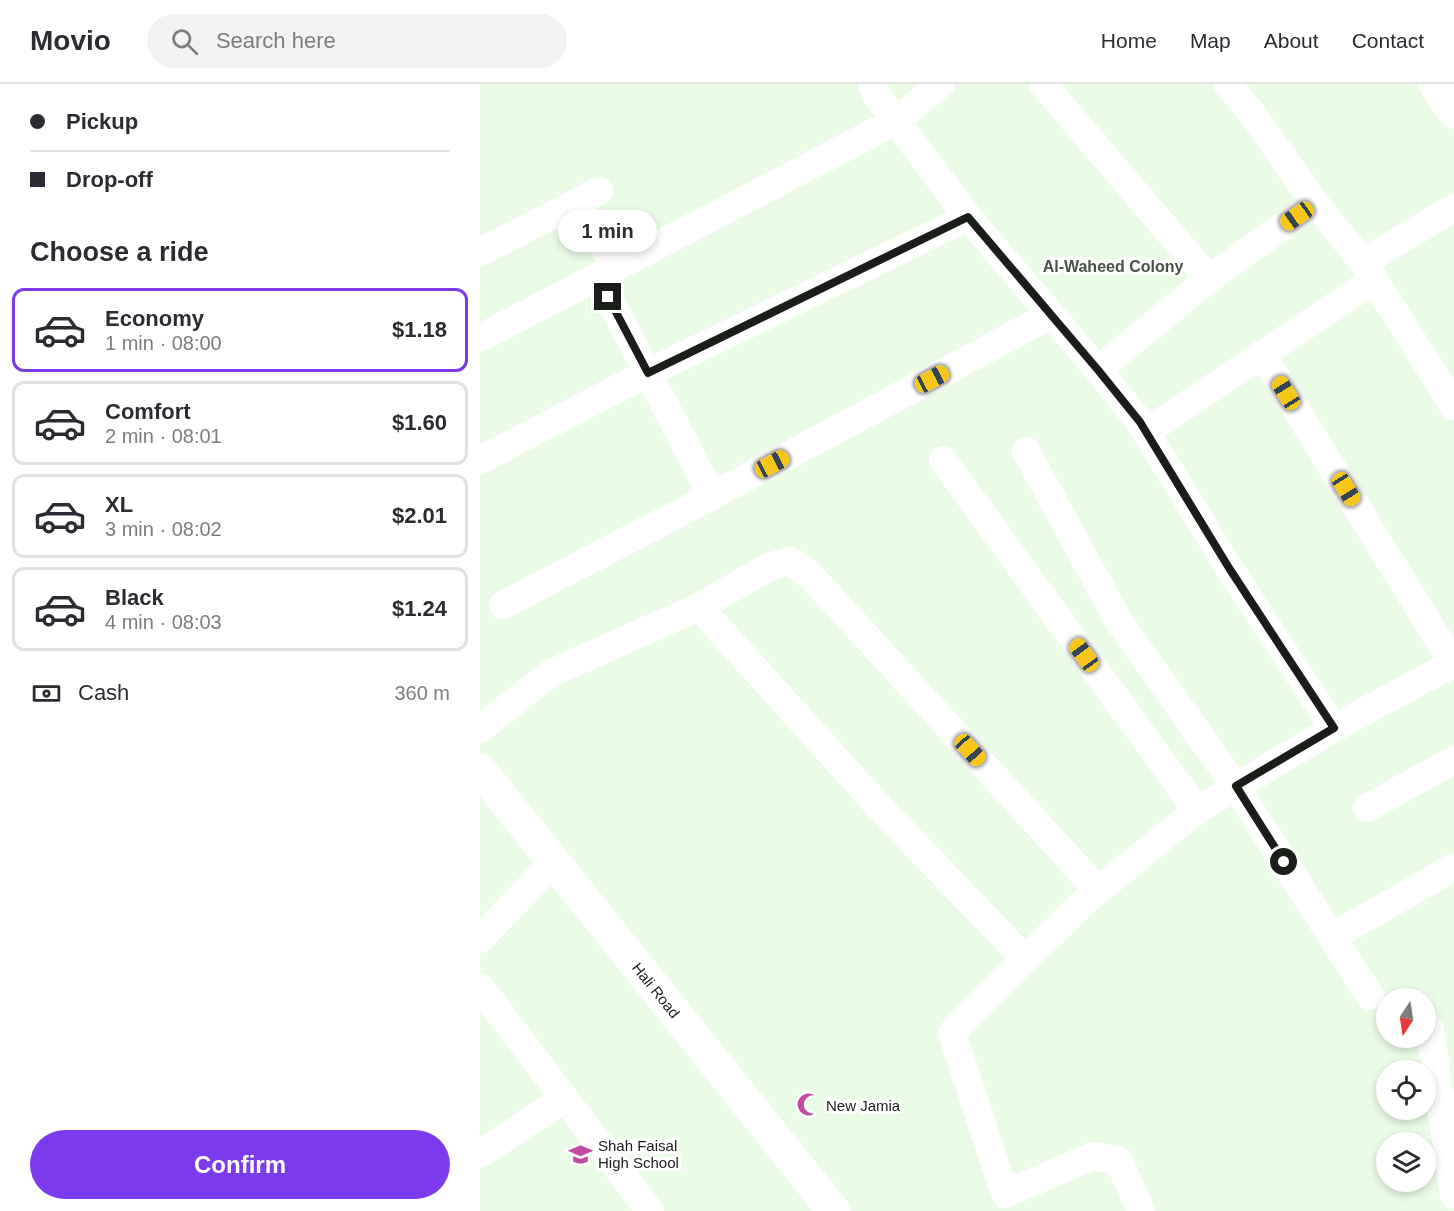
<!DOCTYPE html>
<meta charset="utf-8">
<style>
body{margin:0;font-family:Helvetica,sans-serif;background:#f2f2f3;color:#2b2b33;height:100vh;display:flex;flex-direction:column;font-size:22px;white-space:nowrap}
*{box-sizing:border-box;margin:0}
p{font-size:20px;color:#7c7c81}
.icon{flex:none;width:33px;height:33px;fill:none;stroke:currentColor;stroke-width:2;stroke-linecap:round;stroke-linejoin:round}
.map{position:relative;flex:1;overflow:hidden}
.drawer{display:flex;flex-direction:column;background:#fff;width:480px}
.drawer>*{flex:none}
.top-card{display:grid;align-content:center;height:132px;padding:0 30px;background:#fff}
.needle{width:39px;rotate:192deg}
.fabs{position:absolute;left:896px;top:904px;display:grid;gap:12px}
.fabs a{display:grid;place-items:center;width:60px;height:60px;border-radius:50%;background:#fff;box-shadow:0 3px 9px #0003;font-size:30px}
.end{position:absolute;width:27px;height:27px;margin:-14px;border:8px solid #191f18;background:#fff;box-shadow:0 0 0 3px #fff}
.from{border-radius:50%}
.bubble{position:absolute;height:42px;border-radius:21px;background:#fff;box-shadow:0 3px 9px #0003;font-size:20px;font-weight:800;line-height:42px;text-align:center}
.car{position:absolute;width:18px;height:36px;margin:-18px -9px;border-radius:8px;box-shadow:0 0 4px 2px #0007;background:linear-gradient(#f5c518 24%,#345 0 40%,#f5c518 0 76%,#345 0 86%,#f5c518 0)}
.top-card b{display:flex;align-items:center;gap:21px;height:57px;font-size:22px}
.top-card b+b{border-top:2px solid #e1e1e2}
.top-card i{width:15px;height:15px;background:#2b2b33}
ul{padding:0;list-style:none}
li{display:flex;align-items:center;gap:18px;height:84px;margin:0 12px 9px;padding:0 18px;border:3px solid #e1e1e2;border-radius:12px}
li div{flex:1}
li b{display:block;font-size:22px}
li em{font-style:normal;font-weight:800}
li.current{border-color:#7c3aed}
li>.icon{width:54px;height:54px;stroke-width:1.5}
h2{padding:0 30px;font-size:27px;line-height:72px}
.pay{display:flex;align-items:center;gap:15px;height:66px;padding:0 30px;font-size:22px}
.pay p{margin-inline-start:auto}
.cta{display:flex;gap:12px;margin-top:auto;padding:12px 30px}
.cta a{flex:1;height:69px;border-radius:36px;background:#7c3aed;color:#fff;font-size:24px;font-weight:800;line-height:69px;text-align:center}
header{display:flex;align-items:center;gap:36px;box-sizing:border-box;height:84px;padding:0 30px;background:#fff;border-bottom:2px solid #e1e1e2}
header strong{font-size:28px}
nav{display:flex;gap:33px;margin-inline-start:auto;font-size:21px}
.search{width:420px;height:54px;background:#f2f2f3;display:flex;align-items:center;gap:15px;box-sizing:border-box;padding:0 21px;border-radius:33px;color:#7c7c81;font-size:22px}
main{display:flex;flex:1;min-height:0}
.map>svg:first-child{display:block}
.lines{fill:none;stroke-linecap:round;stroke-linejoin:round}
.street{stroke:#fff;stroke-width:28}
.secondary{stroke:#fff;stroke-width:33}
.route{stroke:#191f18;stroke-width:8}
.labels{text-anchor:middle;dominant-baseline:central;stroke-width:6;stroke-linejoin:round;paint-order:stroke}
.street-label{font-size:15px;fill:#191f18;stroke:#fff}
.poi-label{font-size:15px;fill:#191f18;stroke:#fff;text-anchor:start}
.neighbourhood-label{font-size:16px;font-weight:bold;fill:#455442;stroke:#fff}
</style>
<header>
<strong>Movio</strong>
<div class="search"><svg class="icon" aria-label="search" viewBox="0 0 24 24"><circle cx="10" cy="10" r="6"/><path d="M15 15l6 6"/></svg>Search here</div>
<nav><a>Home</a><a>Map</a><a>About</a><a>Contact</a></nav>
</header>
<main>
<section class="drawer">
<div class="top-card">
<b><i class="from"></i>Pickup</b>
<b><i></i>Drop-off</b>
</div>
<h2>Choose a ride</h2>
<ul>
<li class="current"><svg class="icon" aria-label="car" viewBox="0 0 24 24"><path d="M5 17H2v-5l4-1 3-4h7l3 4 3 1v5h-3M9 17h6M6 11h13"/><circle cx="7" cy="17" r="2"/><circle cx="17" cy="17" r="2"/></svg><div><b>Economy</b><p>1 min · 08:00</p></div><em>$1.18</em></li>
<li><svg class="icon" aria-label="car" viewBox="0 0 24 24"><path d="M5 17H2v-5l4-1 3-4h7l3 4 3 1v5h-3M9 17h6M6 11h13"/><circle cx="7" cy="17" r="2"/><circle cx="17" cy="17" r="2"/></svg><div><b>Comfort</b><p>2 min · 08:01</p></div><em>$1.60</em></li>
<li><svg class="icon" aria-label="car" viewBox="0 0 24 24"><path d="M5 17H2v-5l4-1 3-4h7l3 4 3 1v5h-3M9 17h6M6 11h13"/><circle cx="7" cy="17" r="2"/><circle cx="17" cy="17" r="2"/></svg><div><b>XL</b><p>3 min · 08:02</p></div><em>$2.01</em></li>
<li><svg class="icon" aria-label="car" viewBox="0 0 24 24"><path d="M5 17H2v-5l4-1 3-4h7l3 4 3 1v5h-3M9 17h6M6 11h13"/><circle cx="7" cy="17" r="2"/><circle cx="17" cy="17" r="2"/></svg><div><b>Black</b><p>4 min · 08:03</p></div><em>$1.24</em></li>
</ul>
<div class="pay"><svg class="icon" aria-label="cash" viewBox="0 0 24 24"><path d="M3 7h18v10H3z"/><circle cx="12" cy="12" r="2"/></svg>Cash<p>360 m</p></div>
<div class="cta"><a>Confirm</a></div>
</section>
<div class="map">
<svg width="974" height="1127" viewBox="0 0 974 1127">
<rect width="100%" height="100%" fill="#eafce6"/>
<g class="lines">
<path class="street" d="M392,0l3,9 93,124 130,153 42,52 89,146 105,160 120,-65
M563,0l166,195
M747,0l24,28 64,91 48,59 91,144
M97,118l39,66
M0,168l119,-61
M883,178l91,-54
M118,193l114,219 339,-181
M0,254l416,-217 45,-37
M782,270l191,309
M618,286l111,-91 106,-76
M666,348l228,-152
M546,367l92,169 118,167 134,209
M0,376l168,-87 320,-156
M463,376l254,350
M23,521l209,-109
M219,523l185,205 141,147
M0,645l71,-56 148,-66 70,-40 21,-6 20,14 288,315
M887,724l87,-48
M852,853l122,-70
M0,855l74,-77
M0,903l170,224
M950,945l24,166
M0,1070l85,-56
M661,1127l-22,-50 -26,-5 -88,38 -53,-161 46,-47 87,-85 112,-91 137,-82"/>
<g class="secondary">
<path d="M955,0l19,28"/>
<path id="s1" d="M0,686l354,441"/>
</g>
</g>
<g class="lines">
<path class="route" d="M128,213l40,76 320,-156 130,153 42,52 89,146 105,160 -98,58 48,76"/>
</g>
<defs>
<symbol id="mosque-bare" viewBox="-9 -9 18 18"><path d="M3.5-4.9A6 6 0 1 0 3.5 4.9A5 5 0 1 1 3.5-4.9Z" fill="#c14ba3" stroke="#fff" stroke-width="2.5" paint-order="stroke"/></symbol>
<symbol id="school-bare" viewBox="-9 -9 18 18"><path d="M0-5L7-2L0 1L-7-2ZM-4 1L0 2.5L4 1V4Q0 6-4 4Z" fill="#c14ba3" stroke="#fff" stroke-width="2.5" paint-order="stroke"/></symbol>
</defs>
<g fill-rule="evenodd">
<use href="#mosque-bare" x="312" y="1004" width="33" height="33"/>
<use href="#school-bare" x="84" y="1054" width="33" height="33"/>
</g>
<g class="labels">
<g class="street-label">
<text stroke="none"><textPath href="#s1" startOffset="282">Hali Road</textPath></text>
</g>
<g class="poi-label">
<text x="346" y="1021">New Jamia</text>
<text x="118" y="1061">Shah Faisal<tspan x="118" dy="17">High School</tspan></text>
</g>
<g class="neighbourhood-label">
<text x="633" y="182">Al-Waheed Colony</text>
</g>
</g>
</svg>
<div class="fabs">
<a><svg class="needle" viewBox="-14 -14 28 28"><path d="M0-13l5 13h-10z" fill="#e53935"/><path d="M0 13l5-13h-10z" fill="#7c7c81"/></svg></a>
<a><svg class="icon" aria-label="locate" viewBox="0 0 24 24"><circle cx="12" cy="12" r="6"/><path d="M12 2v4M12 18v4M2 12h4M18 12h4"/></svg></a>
<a><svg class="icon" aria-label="layers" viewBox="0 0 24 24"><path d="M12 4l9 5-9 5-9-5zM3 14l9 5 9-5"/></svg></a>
</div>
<i class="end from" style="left:804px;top:778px"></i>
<i class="end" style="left:128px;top:213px"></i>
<div class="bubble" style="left:78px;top:126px;width:99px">1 min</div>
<i class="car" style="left:817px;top:132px;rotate:235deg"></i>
<i class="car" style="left:452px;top:295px;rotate:62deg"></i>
<i class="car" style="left:806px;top:309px;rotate:328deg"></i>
<i class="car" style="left:292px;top:380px;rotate:62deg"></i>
<i class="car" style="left:866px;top:405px;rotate:148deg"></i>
<i class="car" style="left:604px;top:571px;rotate:324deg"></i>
<i class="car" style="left:490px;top:666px;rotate:138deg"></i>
</div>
</main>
